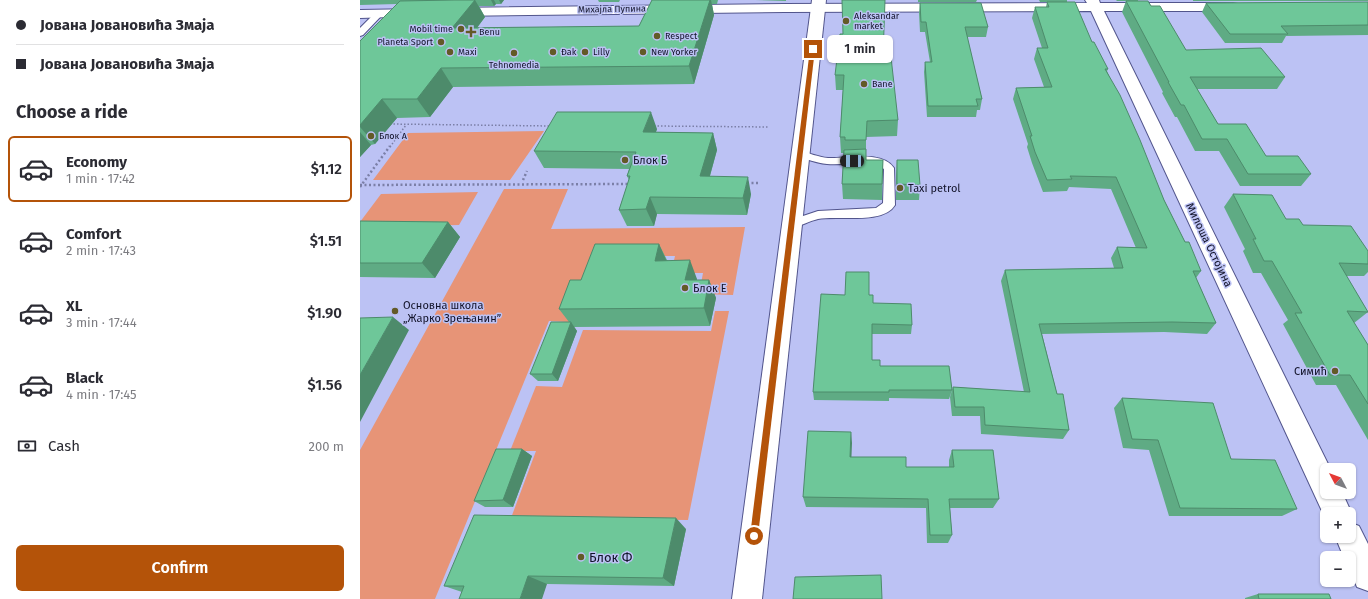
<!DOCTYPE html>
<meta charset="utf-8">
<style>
body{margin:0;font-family:"Fira Sans",sans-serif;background:#f2f2f3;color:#2b2b33;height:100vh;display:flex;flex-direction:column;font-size:15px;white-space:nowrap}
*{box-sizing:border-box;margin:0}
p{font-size:13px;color:#7c7c81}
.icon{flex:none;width:22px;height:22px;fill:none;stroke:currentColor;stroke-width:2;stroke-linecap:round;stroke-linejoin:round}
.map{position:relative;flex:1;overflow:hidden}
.drawer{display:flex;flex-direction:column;background:#fff;width:360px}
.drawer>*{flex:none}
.guide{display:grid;align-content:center;height:88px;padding:0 16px;background:#fff}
.needle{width:26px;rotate:311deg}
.buttons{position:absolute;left:960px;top:463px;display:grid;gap:8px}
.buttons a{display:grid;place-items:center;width:36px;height:36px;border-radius:6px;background:#fff;box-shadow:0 1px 3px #0004;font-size:20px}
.end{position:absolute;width:18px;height:18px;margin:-9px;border:5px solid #b45309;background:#fff;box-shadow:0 0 0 2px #fff}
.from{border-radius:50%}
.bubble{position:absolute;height:28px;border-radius:6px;background:#fff;box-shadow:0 1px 3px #0004;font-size:13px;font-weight:600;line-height:28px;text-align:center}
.car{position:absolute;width:12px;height:24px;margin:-12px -6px;border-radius:5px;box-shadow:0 0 3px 1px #0007;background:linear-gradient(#222 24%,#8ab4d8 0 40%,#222 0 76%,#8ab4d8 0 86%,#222 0)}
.guide b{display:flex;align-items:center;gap:14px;height:38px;font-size:15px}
.guide b+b{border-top:1px solid #e1e1e2}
.guide i{width:10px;height:10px;background:#2b2b33}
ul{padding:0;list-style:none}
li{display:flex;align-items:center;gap:12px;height:66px;margin:0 8px 6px;padding:0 8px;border:2px solid transparent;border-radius:6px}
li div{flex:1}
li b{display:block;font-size:15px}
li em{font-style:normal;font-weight:600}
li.selected{border-color:#b45309}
li>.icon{width:36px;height:36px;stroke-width:1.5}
h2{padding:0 16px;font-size:18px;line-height:48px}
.pay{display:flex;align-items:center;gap:10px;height:44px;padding:0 16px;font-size:15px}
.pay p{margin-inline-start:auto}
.action{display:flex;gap:8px;margin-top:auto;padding:8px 16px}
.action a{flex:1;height:46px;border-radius:6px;background:#b45309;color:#fff;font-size:16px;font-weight:600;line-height:46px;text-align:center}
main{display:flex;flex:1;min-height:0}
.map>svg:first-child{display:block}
.green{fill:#e79477}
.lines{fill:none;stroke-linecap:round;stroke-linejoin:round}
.lane-casing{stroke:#52558c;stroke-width:2}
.street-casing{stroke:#52558c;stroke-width:2}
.secondary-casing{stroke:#52558c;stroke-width:2}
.path-far1{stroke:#7b7fa7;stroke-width:1.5;stroke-dasharray:1.5 2;stroke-linecap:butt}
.path{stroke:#7b7fa7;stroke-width:2.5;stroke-dasharray:2 2.5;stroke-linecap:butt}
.lane{fill:#fff;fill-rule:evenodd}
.street{fill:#fff;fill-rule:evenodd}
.secondary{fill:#fff;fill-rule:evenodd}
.wall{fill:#5fab84}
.shaded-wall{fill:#4d8b6b}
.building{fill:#6ec799;stroke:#4d8b6b}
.route{fill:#b45309}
.poi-dot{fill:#635a27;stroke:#bcc2f4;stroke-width:1.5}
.labels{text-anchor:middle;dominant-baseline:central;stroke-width:3;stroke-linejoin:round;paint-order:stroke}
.far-street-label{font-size:9px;fill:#121329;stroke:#bcc2f4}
.far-poi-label{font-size:9px;fill:#121329;stroke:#bcc2f4;text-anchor:start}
.poi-label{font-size:11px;fill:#121329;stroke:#bcc2f4;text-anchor:start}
.street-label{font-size:11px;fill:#121329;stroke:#bcc2f4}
.near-poi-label{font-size:13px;fill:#121329;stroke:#bcc2f4;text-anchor:start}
</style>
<main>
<section class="drawer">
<div class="guide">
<b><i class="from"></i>Јована Јовановића Змаја</b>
<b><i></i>Јована Јовановића Змаја</b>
</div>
<h2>Choose a ride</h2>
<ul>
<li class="selected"><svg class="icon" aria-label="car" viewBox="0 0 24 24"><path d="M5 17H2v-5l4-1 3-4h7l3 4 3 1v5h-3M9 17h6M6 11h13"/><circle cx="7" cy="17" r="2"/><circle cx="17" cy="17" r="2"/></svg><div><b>Economy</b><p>1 min · 17:42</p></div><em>$1.12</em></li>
<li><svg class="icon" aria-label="car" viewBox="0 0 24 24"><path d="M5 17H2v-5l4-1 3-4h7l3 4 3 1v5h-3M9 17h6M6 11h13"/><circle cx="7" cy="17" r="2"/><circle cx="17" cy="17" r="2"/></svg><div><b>Comfort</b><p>2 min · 17:43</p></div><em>$1.51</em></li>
<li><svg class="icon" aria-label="car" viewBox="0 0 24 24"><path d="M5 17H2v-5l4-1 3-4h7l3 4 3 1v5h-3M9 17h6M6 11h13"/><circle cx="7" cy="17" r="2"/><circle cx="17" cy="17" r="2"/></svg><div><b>XL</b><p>3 min · 17:44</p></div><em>$1.90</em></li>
<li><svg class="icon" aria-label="car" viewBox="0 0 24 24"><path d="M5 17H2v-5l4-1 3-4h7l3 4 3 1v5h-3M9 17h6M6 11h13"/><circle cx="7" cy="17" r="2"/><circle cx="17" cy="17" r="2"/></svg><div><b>Black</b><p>4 min · 17:45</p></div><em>$1.56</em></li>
</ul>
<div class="pay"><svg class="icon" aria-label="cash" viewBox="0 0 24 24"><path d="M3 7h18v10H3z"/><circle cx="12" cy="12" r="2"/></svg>Cash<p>200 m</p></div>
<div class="action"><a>Confirm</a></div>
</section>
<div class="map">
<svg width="1008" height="599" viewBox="0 0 1008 599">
<rect width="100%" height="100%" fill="#bcc2f4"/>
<path class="green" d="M184,131l-34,49h-137l35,-47z
M144,189h64l-17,40 194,-2 -12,68 -34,-1 4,-21h-32l4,-17h-76l-30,66 -20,-1 -114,278h-75v-149z
M118,192l-19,33 -99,2v-5l21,-28z
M355,311h14l-41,209 -177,-2 25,-67h-26l26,-65 26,1 21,-57 128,1z"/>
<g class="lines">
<defs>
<path id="lane" d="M16,12h6l1,2 -20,21 -3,1v-8z
M440,151c9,2 18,6 28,7 18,1 54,-8 66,10l1,37c-12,20 -57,10 -77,14 -9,2 -17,7 -26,9l-4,-1 -2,-3 2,-3 30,-10 58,-3 7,-5 1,-34c-16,-11 -38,-3 -57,-5 -10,-1 -21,-5 -31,-8l-1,-2z"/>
<path id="street" d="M725,0h14l1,3h133l5,1 2,3 -2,3 -5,1h-129l227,459h-4v22h15l10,22 -3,8 10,4 9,18v47l-11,-4 -8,-19v-10h-5l-9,-22h14v-22h-22v8l-236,-511 -307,1 -333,4 -5,-1 -2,-3 2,-3 5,-1 333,-4 303,-1z
M57,9l5,1 2,3 -2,3 -62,2v-8z"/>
<path id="secondary" d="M452,0h14l-64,599h-30z"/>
</defs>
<use href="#lane" class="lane-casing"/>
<use href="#street" class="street-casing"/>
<use href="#secondary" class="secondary-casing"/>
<path class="path-far1" d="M30,124l161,2
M294,126l115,1
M30,147l16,-22"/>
<path class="path" d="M163,180l4,-9
M387,183h12
M0,185l269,-1
M0,187l30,-41"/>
<use href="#lane" class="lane"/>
<use href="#street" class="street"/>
<use href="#secondary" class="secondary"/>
</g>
<path class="wall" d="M0,0h144l-3,4h-5l-2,2h-15l6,11 -8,11 162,-2 13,-26h66l-1,4h-5l2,11 -20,69 -241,3 -23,30 -33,1 -22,26 -4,1 -11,12v-116l37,-37 -37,1z
M238,0h22l-1,2h-20z
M395,0h31v1z
M558,0h59l-1,2h-58z
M679,0h28v2h-27z
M756,0h22v1l13,5 35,44 99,27 -8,12h-80l21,35 48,32 45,18 -10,12h-61l-21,-35h-24l-18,-34h-2l-13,-24 1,-1 -41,-80 4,-11h-9z
M833,0h175v1h-175z
M687,2l45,40 16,27 -1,2 57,129 21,42 16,29 -5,7 20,45 -9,11 -43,-2 -122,2 15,60 12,36 -6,9 -82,-5 -1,-18h-28l-2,-19 3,-10 71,5 -23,-111 4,-11 109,-2 -3,-10 6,-11 19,1 -25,-59 -42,-2 -2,4 -24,1 -11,-29 -5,-16 1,-3 -15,-45 3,-11 28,-1 -10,-28 3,-11h5l-10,-30 3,-11h11z
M1008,2v33l-82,1 -4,7h-57l-23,-31 4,-9z
M560,3l68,24 -2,10h-19l15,62 -2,11h-3l-1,7h-49l-3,-45 1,-10h5l-5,-30h-5l-1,-19z
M523,57l15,63 -1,16 -31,1v23h17l-1,40 -39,-1 -1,-15 2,-31h-3l-1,-16 3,-47h-7l-1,-15z
M297,129l-1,3 57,1 4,17 -7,26 41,18 -4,21 -90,-1 -3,12h-27l-8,-16 10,-30 -2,-4 2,-7 -85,-1 -10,-17z
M537,160l23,25 -1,15h-23v-25z
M873,194l53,25 82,32v21l-4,4h-18l22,36 -14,11 14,22v95l-32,-55h-20l-33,-61 5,-4 -27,-47h-8l-10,-22 2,-2 -21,-42z
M0,221l88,1 12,15 -25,41 -75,-1z
M299,244l8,16 30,19 -1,1h13l7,18 -6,28 -136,1 3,4 -19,50h-20l-8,-7 39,-52 -10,-13 22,-29z
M485,295h24l4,8 39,22 -1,9h-39v26l8,6 72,24 -3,9 -60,-1v3l-75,-1 -1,-8z
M762,398l109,61 66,50 -15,7h-113l-20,-66 -26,-2 -9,-40z
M491,432v25l55,10h43v-7l3,-10 47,49 -6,9h-43l2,27 -4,8h-21l-1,-35 -120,-1 -3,-10z
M162,449l10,7 -19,51h-28l-11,-6z
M326,529l-12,57 -127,-2 -85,8 -18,-6z
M898,594l73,5h-86v-1z"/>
<path class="shaded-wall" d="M115,0l10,17 -22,29 -11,-18z
M131,0h3l2,4 -2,2z
M139,0h5l-3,4z
M350,0h1l3,15 -20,69 -5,-18z
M81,68l12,19 -23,30 -13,-18z
M22,99l15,19 -22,26 -15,-17v-2z
M291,112l6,17 -8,21 -6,-18z
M0,132l11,13 -11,12z
M353,133l4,17 -12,43 -5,-17z
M388,177l3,17 -4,21 -4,-17z
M290,197l7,17 -3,12 -8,-17z
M88,222l12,15 -25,41 -13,-15z
M299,244l8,18 -12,-1z
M330,260l7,19 -5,19 -7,-18z
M349,280l7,18 -6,28 -6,-18z
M33,317l16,13 -49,92v-47z
M211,322l6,9 -19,50 -6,-7z
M491,432l1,11 -1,25 -1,-11z
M162,449l10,7 -19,51 -10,-7z
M316,518l10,11 -12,57 -11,-8z
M168,576l19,8 -5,15h-22z"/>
<path class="building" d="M94,0h21l-23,28 187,-2 13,-26h58l-21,66 -248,2 -24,31h-35l-22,26v-84l40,-40z
M482,0h43l-2,57h8l7,63 -31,1 -1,19h-21v-3h-5l4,-62h-9l5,-41h3z
M766,1h22l3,5h9l26,44 75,-2 24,29h-95l28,47h28l20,32h32l13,18h-63l-21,-35h-25l-18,-34h-3l-13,-23h1z
M687,2h28l17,40h2l14,27h-3l15,26 20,45 24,60 21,42h4l12,29h-8l23,52 -44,-1 -133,2 18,70h6l6,36 -84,-5 -1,-18h-29l-2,-20 77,5 -25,-122 118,-2 -6,-21 30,1 -31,-71 -46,-1 2,3 -25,1 -12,-28 -5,-16h2l-16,-48 36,-1 -15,-39h11l-13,-41h14z
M1008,2v23l-87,1 7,8h-58l-24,-31z
M560,3h61l7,24h-23l17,72h-6l2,7h-50l-3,-44h7l-6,-40h-5z
M197,112h94l-8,20 70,1 -13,43 48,1 -5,21 -93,-1 -4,12 -27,1 11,-34h-3l9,-24 -102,-1z
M506,149v11h17l-1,24h-40l2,-34z
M537,160h21l2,25 -23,-1z
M873,194l39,1 14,24h13l4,6 48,1 17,25v13l-29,-1 29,49 -21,-1 21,34v59l-18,-29h-20l-35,-62h7l-30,-52h-8l-11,-22h3z
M0,221l88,1 -26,41h-62z
M235,244h64l-4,17 35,-1 -5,20h24l-5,28 -145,1 11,-29h11z
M486,272h23v23h4v8l38,1 1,21 -40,-1v36h8v6h69l3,24h-63v2h-76l8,-98 24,1z
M33,317l-33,58v-57z
M191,322h20l-19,52h-22z
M762,398l91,5 18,56 44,1 22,49 -117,-1 -22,-68 -26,-1z
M448,431l43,1 -1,25h56v10h48l-2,-17h41l6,49h-50l3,36h-22l-2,-36 -125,-2z
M136,449h26l-19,51 -29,1z
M114,515l202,3 -13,60 -135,-2 -8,23h-61l5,-13h-20z
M521,575l1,24h-89l2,-22z
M898,594h71l2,5h-72z"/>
<path class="route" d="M453,48l2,1 -57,487 -1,4 -3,1 -3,-1 -1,-4 60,-487z"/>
<g class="poi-dot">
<circle cx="486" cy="21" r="4"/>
<circle cx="101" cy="29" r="4"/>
<path d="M109 26h4v4h4v4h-4v4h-4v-4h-4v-4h4z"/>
<circle cx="297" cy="36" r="4"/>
<circle cx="81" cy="42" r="4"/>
<circle cx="90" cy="52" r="4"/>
<circle cx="193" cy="52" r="4"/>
<circle cx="225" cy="52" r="4"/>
<circle cx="283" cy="52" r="4"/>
<circle cx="154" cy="53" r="4"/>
<circle cx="504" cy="84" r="4"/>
<circle cx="11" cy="136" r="4"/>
<circle cx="265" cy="160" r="4"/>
<circle cx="540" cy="188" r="4"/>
<circle cx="325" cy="288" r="4"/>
<circle cx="35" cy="311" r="4"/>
<circle cx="975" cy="371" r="4"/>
<circle cx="221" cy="557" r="4"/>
</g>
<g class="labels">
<g class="far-street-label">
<text transform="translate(252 9) rotate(-1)">Михајла Пупина</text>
</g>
<g class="far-poi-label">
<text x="494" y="16">Aleksandar<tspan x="494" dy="10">market</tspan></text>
<text x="93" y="29" text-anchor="end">Mobil time</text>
<text x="119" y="32">Benu</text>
<text x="305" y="36">Respect</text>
<text x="73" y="42" text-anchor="end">Planeta Sport</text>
<text x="98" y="52">Maxi</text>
<text x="201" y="52">Đak</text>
<text x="233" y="52">Lilly</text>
<text x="291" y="52">New Yorker</text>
<text x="154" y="65" text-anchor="middle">Tehnomedia</text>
<text x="512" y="84">Bane</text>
<text x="19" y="136">Блок А</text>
</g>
<g class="poi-label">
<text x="273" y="160">Блок Б</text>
<text x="548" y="188">Taxi petrol</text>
<text x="333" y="288">Блок Е</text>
<text x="43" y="305">Основна школа<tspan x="43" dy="13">„Жарко Зрењанин”</tspan></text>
<text x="967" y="371" text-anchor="end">Симић</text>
</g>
<g class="street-label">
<text transform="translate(849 245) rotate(64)">Милоша Остојина</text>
</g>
<g class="near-poi-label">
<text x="229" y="557">Блок Ф</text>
</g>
</g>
</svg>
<div class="buttons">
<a><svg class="needle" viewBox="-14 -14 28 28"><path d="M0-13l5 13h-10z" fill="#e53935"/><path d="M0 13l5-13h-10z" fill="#7c7c81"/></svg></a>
<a>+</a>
<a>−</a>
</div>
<i class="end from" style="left:394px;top:536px"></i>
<i class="end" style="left:453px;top:49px"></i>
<div class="bubble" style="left:467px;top:35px;width:66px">1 min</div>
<i class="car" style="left:492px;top:161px;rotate:270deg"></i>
</div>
</main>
